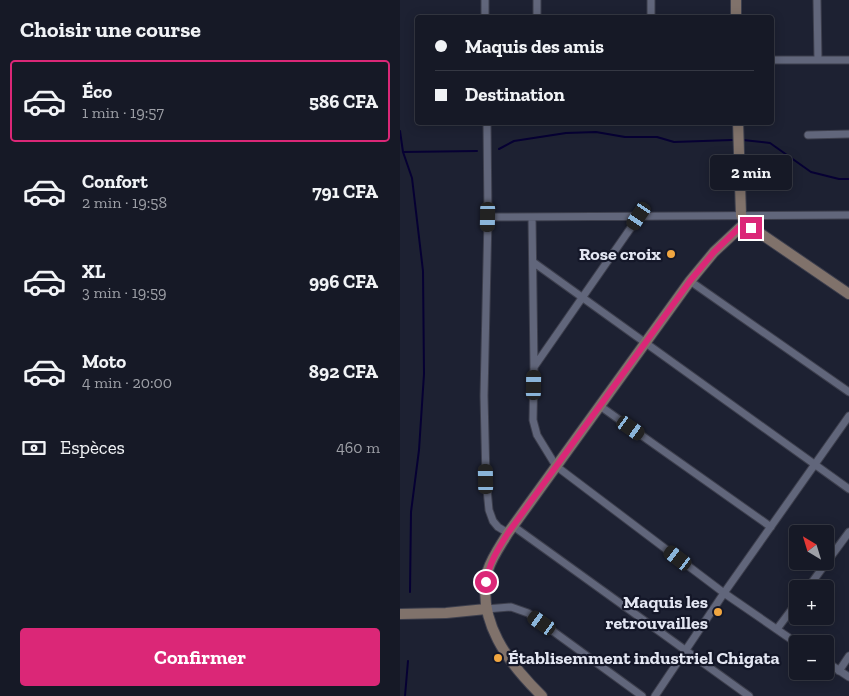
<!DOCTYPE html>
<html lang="fr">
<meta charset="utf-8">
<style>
body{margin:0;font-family:"Zilla Slab",serif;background:#1f222e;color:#f1f3f6;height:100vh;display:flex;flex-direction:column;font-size:19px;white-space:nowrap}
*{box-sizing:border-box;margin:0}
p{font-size:16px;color:#9ea0a7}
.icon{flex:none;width:28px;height:28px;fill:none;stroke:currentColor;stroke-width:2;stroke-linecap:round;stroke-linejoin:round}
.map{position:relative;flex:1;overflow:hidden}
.drawer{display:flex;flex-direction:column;background:#161926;width:400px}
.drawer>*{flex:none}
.guide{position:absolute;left:15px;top:15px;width:359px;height:110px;border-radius:5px;box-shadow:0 2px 12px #0003,0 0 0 1px #353843;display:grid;align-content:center;height:110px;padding:0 20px;background:#161926}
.needle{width:32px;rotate:322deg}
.controls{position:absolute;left:389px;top:525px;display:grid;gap:10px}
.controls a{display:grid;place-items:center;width:45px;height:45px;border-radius:5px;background:#161926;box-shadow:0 2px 12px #0003,0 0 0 1px #353843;font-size:25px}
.end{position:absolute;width:22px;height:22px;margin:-11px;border:6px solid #db2777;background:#fff;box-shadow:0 0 0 2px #fff}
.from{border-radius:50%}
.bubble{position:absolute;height:35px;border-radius:5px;background:#161926;box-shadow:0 2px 12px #0003,0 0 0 1px #353843;font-size:16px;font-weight:700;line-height:35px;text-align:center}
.car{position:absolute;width:15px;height:30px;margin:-15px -8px;border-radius:6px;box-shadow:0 0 4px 1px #0007;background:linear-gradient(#222 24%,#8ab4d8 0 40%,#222 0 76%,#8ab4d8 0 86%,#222 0)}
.guide b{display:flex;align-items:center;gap:18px;height:48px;font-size:19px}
.guide b+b{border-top:1px solid #353843}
.guide i{width:12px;height:12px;background:#f1f3f6}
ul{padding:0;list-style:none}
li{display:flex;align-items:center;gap:15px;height:82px;margin:0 10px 8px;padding:0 10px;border:2px solid transparent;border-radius:5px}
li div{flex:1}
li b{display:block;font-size:19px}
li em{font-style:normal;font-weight:700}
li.active{border-color:#db2777}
li>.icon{width:45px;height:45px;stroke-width:1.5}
h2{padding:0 20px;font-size:22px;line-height:60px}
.pay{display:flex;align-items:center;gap:12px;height:55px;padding:0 20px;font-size:19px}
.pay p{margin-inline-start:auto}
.cta{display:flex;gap:10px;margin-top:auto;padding:10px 20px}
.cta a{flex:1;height:58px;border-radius:5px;background:#db2777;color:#fff;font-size:20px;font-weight:700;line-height:58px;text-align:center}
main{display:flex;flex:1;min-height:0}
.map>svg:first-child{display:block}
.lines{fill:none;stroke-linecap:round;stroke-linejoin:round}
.stream{stroke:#060033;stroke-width:2}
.street-casing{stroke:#3d3f4d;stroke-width:9}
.secondary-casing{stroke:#3d3f4d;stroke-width:12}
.street{stroke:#61667b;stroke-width:7}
.secondary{stroke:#80726b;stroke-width:10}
.route{stroke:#db2777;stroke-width:6}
.poi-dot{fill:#f1a640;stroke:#141728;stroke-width:2}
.labels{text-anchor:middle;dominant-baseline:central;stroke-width:4.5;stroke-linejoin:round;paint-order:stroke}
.poi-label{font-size:18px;font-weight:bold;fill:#e3e6f2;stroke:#141728;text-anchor:end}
</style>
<main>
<section class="drawer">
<h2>Choisir une course</h2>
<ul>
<li class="active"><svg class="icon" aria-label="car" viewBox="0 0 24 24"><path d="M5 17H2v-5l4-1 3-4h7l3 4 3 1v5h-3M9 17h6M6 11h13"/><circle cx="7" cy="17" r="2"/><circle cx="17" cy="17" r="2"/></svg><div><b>Éco</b><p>1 min · 19:57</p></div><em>586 CFA</em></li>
<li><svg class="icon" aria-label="car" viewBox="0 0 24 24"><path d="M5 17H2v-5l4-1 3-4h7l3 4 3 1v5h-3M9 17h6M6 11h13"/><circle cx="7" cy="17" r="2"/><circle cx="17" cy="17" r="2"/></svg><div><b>Confort</b><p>2 min · 19:58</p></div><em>791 CFA</em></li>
<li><svg class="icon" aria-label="car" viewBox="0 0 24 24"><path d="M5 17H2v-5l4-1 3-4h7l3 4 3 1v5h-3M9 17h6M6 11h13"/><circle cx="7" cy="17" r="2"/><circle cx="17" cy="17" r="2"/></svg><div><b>XL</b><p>3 min · 19:59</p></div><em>996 CFA</em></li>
<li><svg class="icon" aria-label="car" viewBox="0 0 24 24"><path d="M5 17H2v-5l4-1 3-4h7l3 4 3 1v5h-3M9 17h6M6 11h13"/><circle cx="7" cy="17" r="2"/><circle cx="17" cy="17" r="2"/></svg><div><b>Moto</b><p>4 min · 20:00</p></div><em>892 CFA</em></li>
</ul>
<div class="pay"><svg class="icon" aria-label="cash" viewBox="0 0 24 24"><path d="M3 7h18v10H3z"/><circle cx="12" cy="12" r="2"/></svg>Espèces<p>460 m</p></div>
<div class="cta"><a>Confirmer</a></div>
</section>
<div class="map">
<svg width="449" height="696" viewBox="0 0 449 696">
<rect width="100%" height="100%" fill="#1d2132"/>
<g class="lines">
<path class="stream" d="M0,131l3,21 9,26 11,93 1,103 -5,76 -8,62 -1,80
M343,140l27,3 41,29 28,7h10
M99,149l15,-8 52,-8 30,-1 29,5h32l17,5 58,-2
M3,152l74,-1
M5,696l3,-35"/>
<defs>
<path id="street" d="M85,0v18
M137,0v18
M251,0v18
M417,0l1,60
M371,60h78
M87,122l1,95 -4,179 2,83 3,31 4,11 5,6 10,6
M408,135l41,-1
M88,217l361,-2
M132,217l2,151 -1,52 4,15 19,31 168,127 74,51
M133,262l316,227
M290,281l159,111
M134,367l105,-151
M200,406l171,121
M113,526l236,170
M407,589l42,-57
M86,609l25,-2 17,6 114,83
M377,629l21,-28
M425,661l24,16
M439,671l10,-15
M255,696l69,-103 125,-177"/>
<path id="secondary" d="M336,0v18
M338,122l3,93 4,8 104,71
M0,614l46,-1 40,-4
M142,696c-33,-32 -67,-76 -54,-126 4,-13 13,-25 20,-37l182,-252 24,-29 31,-29"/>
</defs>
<use href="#street" class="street-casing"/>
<use href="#secondary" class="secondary-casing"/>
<use href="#street" class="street"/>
<use href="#secondary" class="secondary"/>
</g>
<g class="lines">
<path class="route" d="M86,582c3,-19 12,-33 22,-49l182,-252 24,-29 31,-30 6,6"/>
</g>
<g class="poi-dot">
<circle cx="271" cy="254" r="5"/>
<circle cx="318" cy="612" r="5"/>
<circle cx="98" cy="658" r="5"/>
</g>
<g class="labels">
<g class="poi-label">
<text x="261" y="254">Rose croix</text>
<text x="308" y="602">Maquis les<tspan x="308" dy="21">retrouvailles</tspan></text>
<text x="108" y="658" text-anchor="start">Établisemment industriel Chigata</text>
</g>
</g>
</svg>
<div class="controls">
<a><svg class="needle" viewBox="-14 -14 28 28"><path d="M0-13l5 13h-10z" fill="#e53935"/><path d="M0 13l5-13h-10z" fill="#9ea0a7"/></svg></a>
<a>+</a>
<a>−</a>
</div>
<i class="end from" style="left:86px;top:582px"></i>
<i class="end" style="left:351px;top:228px"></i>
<div class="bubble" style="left:310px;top:155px;width:82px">2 min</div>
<i class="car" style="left:239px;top:216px;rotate:214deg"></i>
<i class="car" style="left:88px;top:217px;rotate:181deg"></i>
<i class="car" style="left:134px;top:385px;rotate:1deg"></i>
<i class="car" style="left:231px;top:428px;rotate:125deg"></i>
<i class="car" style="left:86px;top:479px;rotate:359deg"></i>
<i class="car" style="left:278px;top:558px;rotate:307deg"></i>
<i class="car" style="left:142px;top:623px;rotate:305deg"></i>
<div class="guide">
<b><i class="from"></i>Maquis des amis</b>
<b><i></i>Destination</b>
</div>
</div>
</main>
